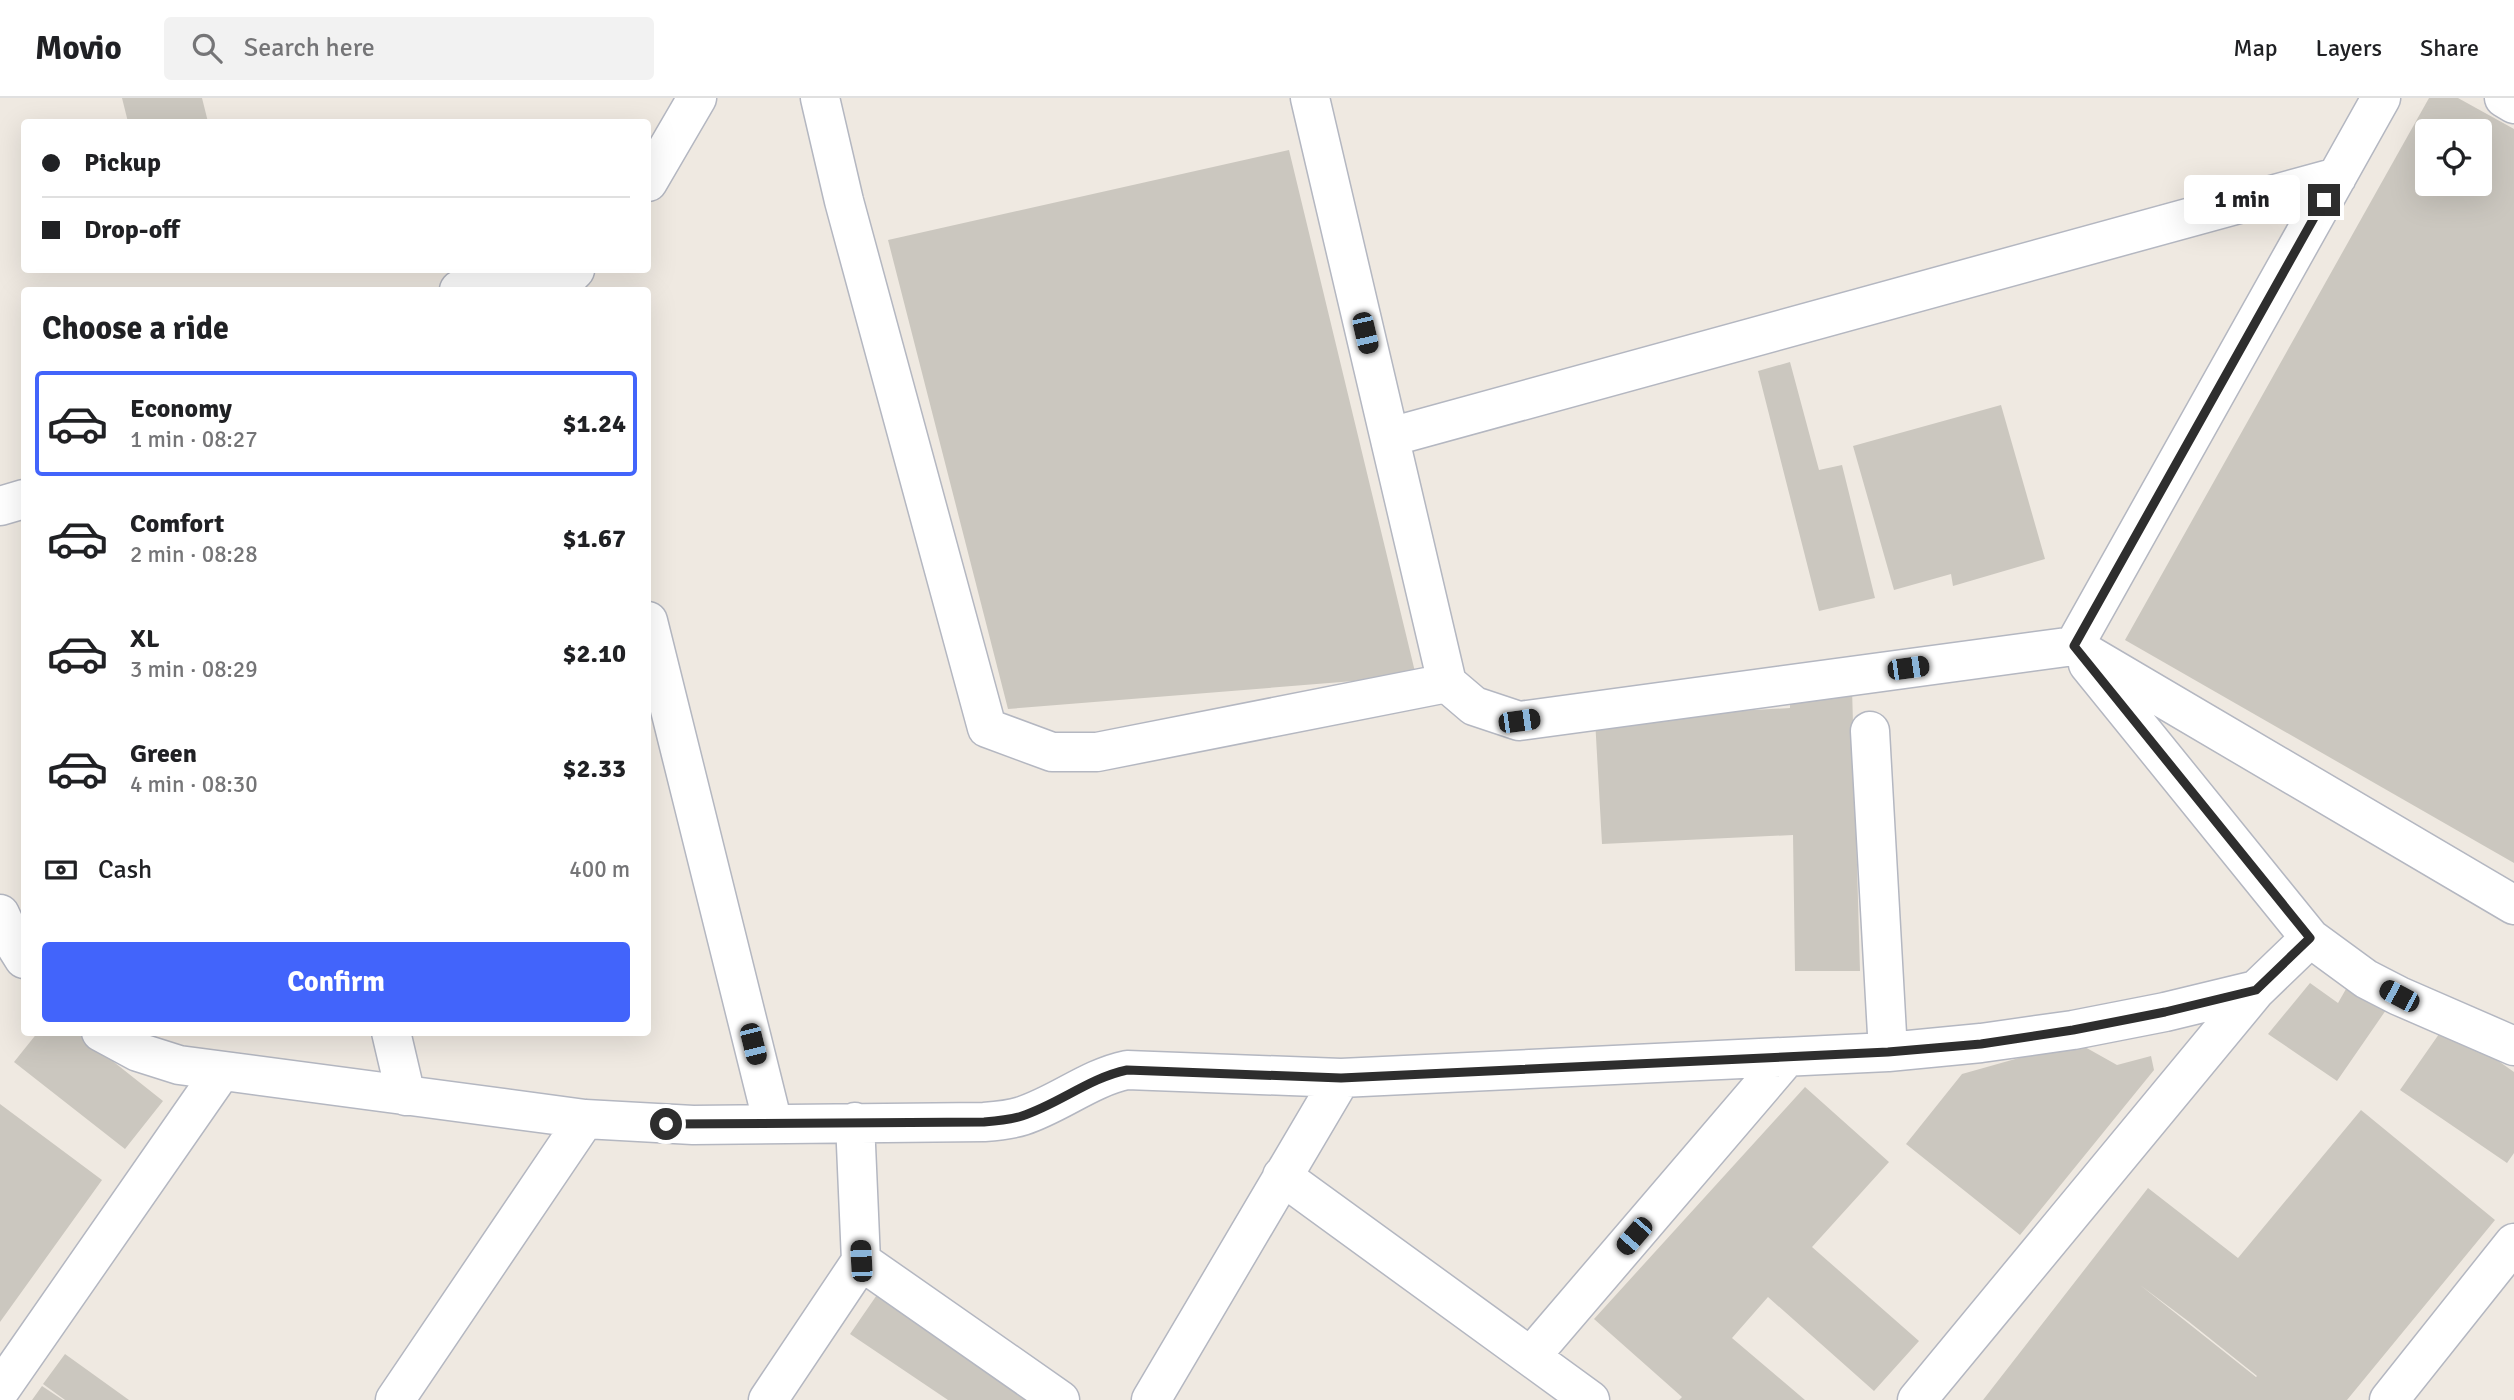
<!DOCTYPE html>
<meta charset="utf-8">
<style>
body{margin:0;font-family:Signika,sans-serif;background:#f2f2f2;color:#202124;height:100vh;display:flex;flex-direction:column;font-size:26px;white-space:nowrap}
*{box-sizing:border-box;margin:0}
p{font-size:23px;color:#757577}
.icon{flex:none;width:38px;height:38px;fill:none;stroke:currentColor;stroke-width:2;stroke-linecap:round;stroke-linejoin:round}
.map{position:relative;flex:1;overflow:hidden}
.panel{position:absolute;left:21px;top:189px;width:630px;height:749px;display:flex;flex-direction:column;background:#fff;border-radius:7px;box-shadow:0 7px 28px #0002}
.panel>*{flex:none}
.hud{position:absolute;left:21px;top:21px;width:630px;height:154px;border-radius:7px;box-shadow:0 7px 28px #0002;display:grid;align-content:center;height:154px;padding:0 21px;background:#fff}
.controls{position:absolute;left:2415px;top:21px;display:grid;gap:14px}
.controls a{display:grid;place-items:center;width:77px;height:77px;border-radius:7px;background:#fff;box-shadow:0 7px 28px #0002;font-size:35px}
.end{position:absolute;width:32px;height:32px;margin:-16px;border:9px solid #2e2e2e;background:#fff;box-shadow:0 0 0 4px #fff}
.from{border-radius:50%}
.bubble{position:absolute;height:49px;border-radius:7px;background:#fff;box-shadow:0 7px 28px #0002;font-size:23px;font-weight:700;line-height:49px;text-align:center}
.car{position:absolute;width:21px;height:42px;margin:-21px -10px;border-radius:9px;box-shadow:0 0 5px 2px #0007;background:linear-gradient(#222 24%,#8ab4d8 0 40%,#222 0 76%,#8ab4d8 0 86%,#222 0)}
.hud b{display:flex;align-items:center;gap:24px;height:66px;font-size:26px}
.hud b+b{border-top:2px solid #e0e0e0}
.hud i{width:18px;height:18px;background:#202124}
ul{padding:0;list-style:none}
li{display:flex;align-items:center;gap:21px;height:105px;margin:0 14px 10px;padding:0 7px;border:4px solid transparent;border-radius:7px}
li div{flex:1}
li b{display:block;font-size:26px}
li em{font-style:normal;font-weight:700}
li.active{border-color:#4264fb}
li>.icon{width:63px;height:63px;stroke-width:1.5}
h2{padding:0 21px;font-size:32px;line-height:84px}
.pay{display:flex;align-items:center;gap:18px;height:77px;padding:0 21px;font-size:26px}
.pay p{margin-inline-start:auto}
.button{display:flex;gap:14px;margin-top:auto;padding:14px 21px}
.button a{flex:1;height:80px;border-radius:7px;background:#4264fb;color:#fff;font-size:28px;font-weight:700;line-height:80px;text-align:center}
header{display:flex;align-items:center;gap:42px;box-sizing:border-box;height:98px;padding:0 35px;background:#fff;border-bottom:2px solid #e0e0e0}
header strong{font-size:33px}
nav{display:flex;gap:38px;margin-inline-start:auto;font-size:24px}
.search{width:490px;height:63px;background:#f2f2f2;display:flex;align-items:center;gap:18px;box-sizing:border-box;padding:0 24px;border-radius:7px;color:#757577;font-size:26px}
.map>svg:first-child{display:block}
.building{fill:#cbc7bf;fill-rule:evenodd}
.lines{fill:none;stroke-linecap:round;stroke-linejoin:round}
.minor-casing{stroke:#b4b7c1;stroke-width:41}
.minor{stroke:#fff;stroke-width:38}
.route{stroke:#2e2e2e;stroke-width:9}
</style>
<header>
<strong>Movio</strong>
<div class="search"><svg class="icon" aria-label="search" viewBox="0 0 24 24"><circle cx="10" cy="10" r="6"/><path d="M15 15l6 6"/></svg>Search here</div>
<nav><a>Map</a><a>Layers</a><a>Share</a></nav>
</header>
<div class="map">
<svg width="2514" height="1302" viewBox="0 0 2514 1302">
<rect width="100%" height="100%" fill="#efe9e1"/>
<path class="building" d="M122,0h80l6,24h-80z
M2429,0h29l56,31v734l-389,-223zM2427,33h53v53h-53z
M1289,52l127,526 -408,33 -120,-469z
M1790,264l29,108 23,-5 33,133 -56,13 -61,-240z
M2001,307l44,154 -92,27 -2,-12 -57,16 -41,-144z
M1790,588l62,2 8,283h-65l-2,-136 -191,9 -7,-125 195,-11z
M2310,885l28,20 8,-14 40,21 -49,71 -69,-47z
M2446,926l68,48v81l-7,10 -107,-73z
M38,934h38l87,69 -38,48 -111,-87z
M2076,944l41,23 34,-9 3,14 -134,165 -114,-91 56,-70z
M1805,989l84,75 -77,85 107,94 -45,50 -106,-94 -36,41 73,62h-126l3,-3 -88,-78z
M0,1006l102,76 -102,142z
M2361,1012l134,110 -148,180h-364l165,-212 90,70zM2140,1187l48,36 69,55 -1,1z
M881,1191l165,111h-98l-98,-66z
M65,1256l64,46h-64l-22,-16z
M42,1288l21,14h-31z"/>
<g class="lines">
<defs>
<path id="minor" d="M820,0l24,103 143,527 65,24h45l350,-69
M1310,0l137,585 27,23 45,15 555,-75 440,259
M2504,0l10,6
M648,84l49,-84
M459,192l104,-8 12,-12
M1390,339l947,-260
M0,408l24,-7
M648,523l125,503
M2074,548l307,-548
M2088,566l222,274
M1870,633l18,321
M0,816l12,26 12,19
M101,934l37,20 41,13 406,54 108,6 291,-3c13,-1 26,-2 38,-6 37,-12 67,-38 105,-46l214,8 547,-26 93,-9 92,-13 92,-18 91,-22 54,-52 56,41 33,17 115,50
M391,934l15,64
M1282,1078l308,224
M861,1163l199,139
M1532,1257l255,-298
M0,1292l221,-318
M395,1302l190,-281
M768,1302l93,-139 -6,-139
M1151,1302l190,-322
M1917,1302l339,-410
M2389,1302l125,-157"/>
</defs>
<use href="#minor" class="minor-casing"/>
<use href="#minor" class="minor"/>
</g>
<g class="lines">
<path class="route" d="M666,1026l318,-2c13,-1 26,-2 38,-6 37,-12 67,-38 105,-46l214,8 547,-26 93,-8 92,-14 92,-18 91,-22 54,-52 -236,-292 250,-446"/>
</g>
</svg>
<div class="controls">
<a><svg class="icon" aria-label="locate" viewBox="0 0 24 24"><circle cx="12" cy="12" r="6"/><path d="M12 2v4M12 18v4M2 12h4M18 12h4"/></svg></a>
</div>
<i class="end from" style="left:666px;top:1026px"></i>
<i class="end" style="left:2324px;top:102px"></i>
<div class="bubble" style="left:2184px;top:77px;width:116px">1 min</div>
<i class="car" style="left:1365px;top:235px;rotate:167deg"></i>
<i class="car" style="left:1908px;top:570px;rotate:82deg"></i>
<i class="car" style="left:1519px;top:623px;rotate:82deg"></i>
<i class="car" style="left:2399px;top:898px;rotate:298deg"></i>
<i class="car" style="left:753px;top:946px;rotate:166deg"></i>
<i class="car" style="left:1634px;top:1138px;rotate:221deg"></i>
<i class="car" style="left:861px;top:1163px;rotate:357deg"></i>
<div class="hud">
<b><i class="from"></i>Pickup</b>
<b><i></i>Drop-off</b>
</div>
<section class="panel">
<h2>Choose a ride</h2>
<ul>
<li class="active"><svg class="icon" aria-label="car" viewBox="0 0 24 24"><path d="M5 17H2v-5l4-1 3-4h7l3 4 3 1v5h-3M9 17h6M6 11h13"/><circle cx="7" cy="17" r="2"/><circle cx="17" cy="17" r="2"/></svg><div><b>Economy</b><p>1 min · 08:27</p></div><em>$1.24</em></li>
<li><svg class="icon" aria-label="car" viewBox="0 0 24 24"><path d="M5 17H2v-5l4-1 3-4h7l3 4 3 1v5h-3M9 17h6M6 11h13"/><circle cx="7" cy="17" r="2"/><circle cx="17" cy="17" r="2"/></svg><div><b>Comfort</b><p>2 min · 08:28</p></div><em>$1.67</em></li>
<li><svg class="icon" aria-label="car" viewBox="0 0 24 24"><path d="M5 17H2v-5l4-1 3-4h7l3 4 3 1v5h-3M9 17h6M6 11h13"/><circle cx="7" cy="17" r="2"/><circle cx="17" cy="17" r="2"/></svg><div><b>XL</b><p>3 min · 08:29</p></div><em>$2.10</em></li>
<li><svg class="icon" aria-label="car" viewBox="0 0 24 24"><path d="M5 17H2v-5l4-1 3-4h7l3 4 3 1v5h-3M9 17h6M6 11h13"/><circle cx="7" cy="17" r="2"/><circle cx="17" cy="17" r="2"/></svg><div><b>Green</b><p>4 min · 08:30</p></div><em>$2.33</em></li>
</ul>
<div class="pay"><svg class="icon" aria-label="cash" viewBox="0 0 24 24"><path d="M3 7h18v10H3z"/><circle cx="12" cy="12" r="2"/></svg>Cash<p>400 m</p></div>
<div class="button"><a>Confirm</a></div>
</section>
</div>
